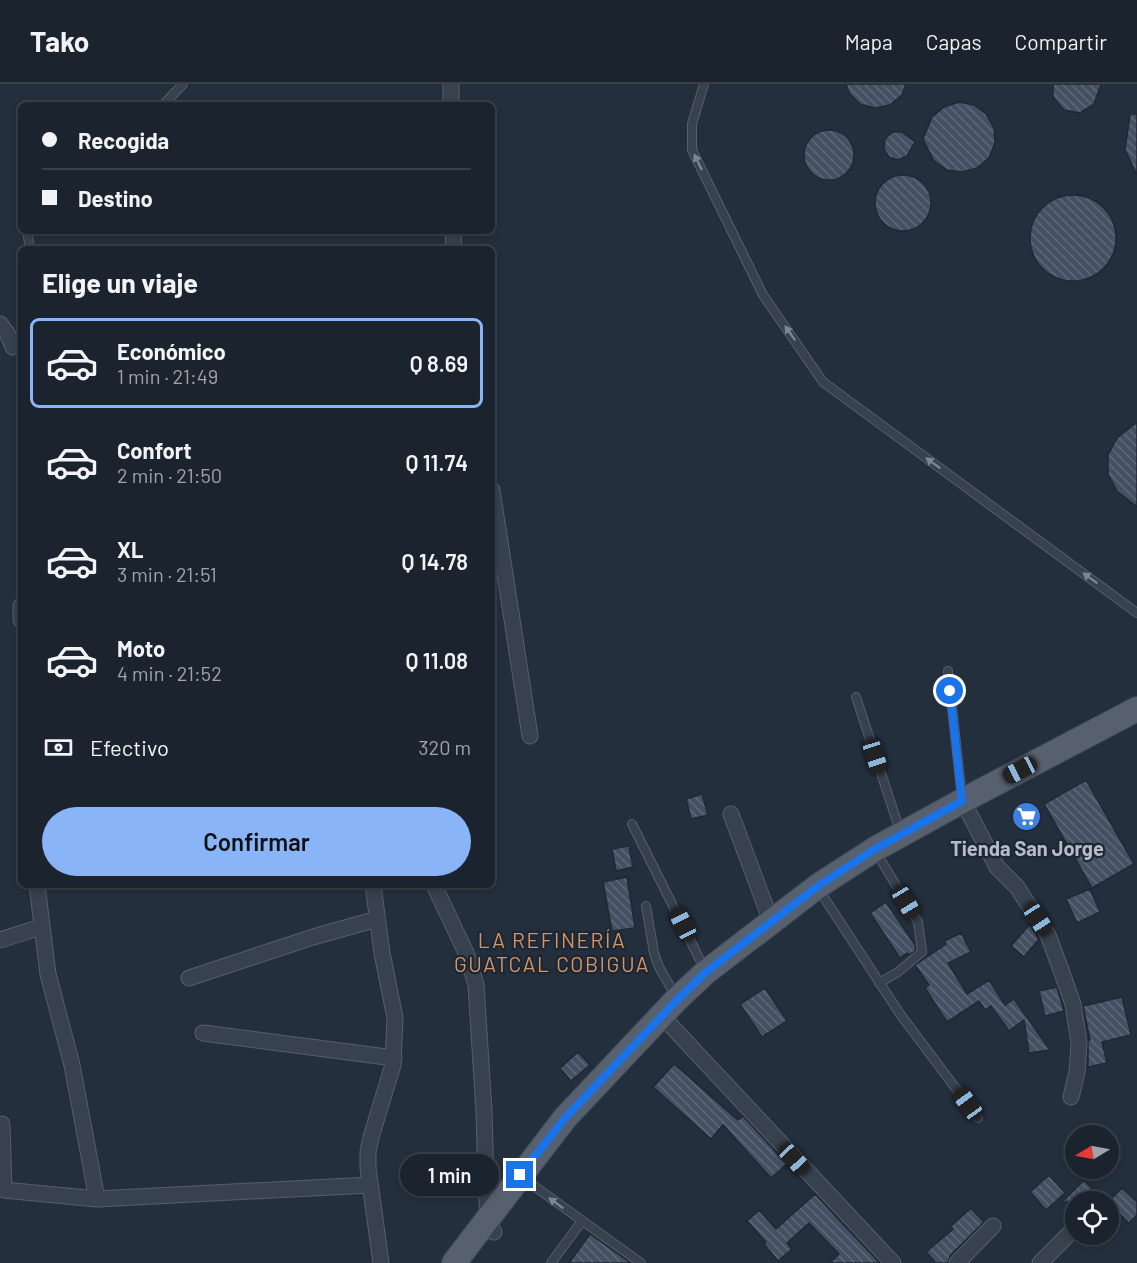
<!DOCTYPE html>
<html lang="es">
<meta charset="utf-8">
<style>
body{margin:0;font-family:Barlow,sans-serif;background:#282f3a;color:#f1f3f6;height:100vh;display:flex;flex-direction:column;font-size:22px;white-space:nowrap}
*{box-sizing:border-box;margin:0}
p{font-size:20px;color:#a0a4aa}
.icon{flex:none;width:33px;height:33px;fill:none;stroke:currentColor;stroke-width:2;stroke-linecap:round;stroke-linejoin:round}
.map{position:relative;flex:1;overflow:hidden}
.sheet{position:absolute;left:18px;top:162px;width:477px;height:642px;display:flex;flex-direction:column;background:#1b232e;border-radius:9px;box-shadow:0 3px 9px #0003,0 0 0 2px #39404a}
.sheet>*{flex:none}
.guide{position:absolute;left:18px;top:18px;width:477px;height:132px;border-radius:9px;box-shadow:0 3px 9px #0003,0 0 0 2px #39404a;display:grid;align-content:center;height:132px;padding:0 24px;background:#1b232e}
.needle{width:39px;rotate:260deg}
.buttons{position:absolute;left:1065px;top:1041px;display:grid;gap:12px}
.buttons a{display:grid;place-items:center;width:54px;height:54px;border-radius:50%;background:#1b232e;box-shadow:0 3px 9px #0003,0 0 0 2px #39404a;font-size:30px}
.end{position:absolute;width:27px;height:27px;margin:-14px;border:8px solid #1a73e8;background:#fff;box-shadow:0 0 0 3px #fff}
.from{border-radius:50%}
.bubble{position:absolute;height:42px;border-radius:21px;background:#1b232e;box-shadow:0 3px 9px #0003,0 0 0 2px #39404a;font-size:20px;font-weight:600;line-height:42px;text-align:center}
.car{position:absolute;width:18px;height:36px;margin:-18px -9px;border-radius:8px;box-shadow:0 0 4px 2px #0007;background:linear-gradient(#222 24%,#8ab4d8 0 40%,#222 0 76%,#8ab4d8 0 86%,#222 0)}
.guide b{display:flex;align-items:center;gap:21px;height:57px;font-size:22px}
.guide b+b{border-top:2px solid #39404a}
.guide i{width:15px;height:15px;background:#f1f3f6}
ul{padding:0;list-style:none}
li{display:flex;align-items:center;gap:18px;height:90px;margin:0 12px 9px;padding:0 12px;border:3px solid transparent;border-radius:9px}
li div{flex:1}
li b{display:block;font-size:22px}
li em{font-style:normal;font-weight:600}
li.on{border-color:#8ab4f8}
li>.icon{width:54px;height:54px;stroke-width:1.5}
h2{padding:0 24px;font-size:27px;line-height:72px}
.pay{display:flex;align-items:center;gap:15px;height:66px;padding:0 24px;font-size:22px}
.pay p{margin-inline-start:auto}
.primary-button{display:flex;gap:12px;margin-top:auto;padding:12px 24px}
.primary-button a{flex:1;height:69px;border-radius:36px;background:#8ab4f8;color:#111;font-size:24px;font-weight:600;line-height:69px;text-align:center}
header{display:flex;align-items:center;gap:36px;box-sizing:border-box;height:84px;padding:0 30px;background:#1b232e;border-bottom:2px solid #39404a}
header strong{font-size:28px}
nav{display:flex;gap:33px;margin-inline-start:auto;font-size:21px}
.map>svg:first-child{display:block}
.building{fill:url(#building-back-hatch);stroke:#1f2835;stroke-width:1.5}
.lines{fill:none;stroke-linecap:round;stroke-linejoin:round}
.lane-casing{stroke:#565f6c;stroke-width:10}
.street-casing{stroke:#565f6c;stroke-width:17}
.primary-casing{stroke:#414a57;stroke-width:26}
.lane{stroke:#38414e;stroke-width:8}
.street{stroke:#38414e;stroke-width:15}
.primary{stroke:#56606e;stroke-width:24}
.oneway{fill:#7c8592}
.route{stroke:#1a73e8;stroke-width:8}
.labels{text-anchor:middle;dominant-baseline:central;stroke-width:4.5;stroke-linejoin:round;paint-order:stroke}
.poi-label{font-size:20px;font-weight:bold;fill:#b4bcc9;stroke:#1d2633}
.neighbourhood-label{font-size:21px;letter-spacing:1.5px;fill:#d59563;stroke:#1d2633}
</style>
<header>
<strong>Tako</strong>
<nav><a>Mapa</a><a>Capas</a><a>Compartir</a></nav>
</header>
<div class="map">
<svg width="1137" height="1179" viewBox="0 0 1137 1179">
<defs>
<pattern id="building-back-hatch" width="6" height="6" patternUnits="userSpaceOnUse" patternTransform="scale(1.5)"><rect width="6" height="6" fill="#455162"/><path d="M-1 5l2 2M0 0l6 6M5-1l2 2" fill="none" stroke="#5d6877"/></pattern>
</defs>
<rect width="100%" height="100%" fill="#242f3e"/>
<path class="building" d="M846,0h60l-4,11 -12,10 -15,3 -15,-4 -11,-11z
M1053,0h48l-7,20 -14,9 -16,-3 -11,-13z
M959,18l15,3 12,9 8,14 1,15 -6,15 -12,10 -15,4 -15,-2 -13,-9 -11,-22 9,-22 12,-10z
M1130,30h7v61l-12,-25z
M804 71a25 25 0 1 1 50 0a25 25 0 1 1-50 0Z
M892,48h10l13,10 -8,14 -9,4 -9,-3 -5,-8 1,-10z
M875 119a28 28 0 1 1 56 0a28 28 0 1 1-56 0Z
M1030 154a43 43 0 1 1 86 0a43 43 0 1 1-86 0Z
M1137,338v85l-20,-16 -9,-17v-19l9,-17z
M1086,696l48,84 -42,24 -48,-84z
M702,710l6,21 -17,4 -5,-20z
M629,762l4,21 -17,4 -4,-22z
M627,793l8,51 -23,3 -9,-49z
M1090,805l10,23 -23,11 -11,-24z
M886,818l29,43 1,5 -7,5 -2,-2 -7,5 -30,-45z
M1030,840l9,15 -15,18 -13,-11z
M961,849l10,19 -23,11 19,31 22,-14 16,25 9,-6 36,51 -21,3 -5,-33 -15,11 -18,-25 -6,4 -6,-9 -32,21 -22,-34 4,-3 -14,-20 31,-21 -2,-3z
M1057,903l7,24 -19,5 -6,-25z
M765,904l22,33 -25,16 -22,-33z
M1122,913l9,38 -29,7 5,21 -19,4v-27h2l-7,-34z
M578,968l12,13 -19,16 -11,-13z
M674,980l64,56 5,-4 44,48 -16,14 -48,-53 -12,14 -58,-52z
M1049,1091l16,18 -19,17 -16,-18z
M1084,1096l20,22h-42z
M1122,1104l15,14v13l-8,8 -21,-21z
M815,1110l25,27 40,42h-50l9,-9 -30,-31 -22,20 5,6 -14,12 -14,-17 2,-2 -19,-21 12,-11 17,19z
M971,1124l13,14 -34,34 -2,7h-12l-10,-11 27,-23 -2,-3z
M590,1150l41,29h-62z"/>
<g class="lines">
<defs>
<path id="lane" d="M704,0l-12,40v26l71,145 60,87 314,231
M163,21l20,-21
M27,147l3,18
M948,587l14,127
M856,613l44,134
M632,740l72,144
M825,815l75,115 78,104
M646,822l8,47 5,14 16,28
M879,899l19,-11 24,-20 -4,-30 -36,-60
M523,1094l118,85
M551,1179l31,-42"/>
<path id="street" d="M451,0v21
M453,147l1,18
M0,240l7,9 6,14
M492,406l38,246
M21,522v14
M969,729l28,54 20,20 31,48 13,35 12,34 6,39 -2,29 -6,25
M731,730l40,107
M37,801l11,89 24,91 25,134
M373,801l9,68 13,65 -2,47 -22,72 -3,15v16l13,95
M434,801l33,70 9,30 8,126 2,74 2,33 6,14
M0,856l41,-13
M189,894l124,-41 64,-18
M661,931l232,248
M203,949l191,25
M2,1040l2,66 93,9 273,-14
M957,1179l36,-37
M1040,1179l36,-36"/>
<path id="primary" d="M454,1179l111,-145 112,-119 29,-27 112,-86 57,-37 87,-48 175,-92"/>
</defs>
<use href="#lane" class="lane-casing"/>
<use href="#street" class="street-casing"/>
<use href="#primary" class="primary-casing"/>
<use href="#lane" class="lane"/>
<use href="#street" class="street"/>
<use href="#primary" class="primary"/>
</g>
<defs><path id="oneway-solid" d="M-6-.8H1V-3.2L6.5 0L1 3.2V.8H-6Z" transform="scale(1.5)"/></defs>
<g class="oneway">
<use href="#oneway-solid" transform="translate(698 78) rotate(-116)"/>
<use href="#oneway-solid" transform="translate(790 249) rotate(-125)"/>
<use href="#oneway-solid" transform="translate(933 379) rotate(-144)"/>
<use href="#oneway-solid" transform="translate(1090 494) rotate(-144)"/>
<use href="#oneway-solid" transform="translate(556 1119) rotate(-144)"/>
</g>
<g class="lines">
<path class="route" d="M520,1091l45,-57 113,-119 28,-27 112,-86 57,-37 87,-48 -12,-110"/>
</g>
<defs>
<symbol id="supermarket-disc" viewBox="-11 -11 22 22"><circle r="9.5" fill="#3f7fe0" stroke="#1d2633"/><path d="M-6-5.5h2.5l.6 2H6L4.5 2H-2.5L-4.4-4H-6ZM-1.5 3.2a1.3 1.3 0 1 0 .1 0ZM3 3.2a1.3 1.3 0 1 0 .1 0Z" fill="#fff"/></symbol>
</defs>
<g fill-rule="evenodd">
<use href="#supermarket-disc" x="1010" y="716" width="33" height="33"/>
</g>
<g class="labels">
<g class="poi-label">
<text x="1027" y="764">Tienda San Jorge</text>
</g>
<g class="neighbourhood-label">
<text x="552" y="855">LA REFINERÍA<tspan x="552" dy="24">GUATCAL COBIGUA</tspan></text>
</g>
</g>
</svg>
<div class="buttons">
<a><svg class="needle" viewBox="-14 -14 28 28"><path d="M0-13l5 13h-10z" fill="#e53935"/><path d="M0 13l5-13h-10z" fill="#a0a4aa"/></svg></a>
<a><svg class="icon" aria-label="locate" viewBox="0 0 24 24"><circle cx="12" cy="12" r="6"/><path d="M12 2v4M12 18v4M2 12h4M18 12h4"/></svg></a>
</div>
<i class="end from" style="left:950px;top:607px"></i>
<i class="end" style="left:520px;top:1091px"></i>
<div class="bubble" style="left:400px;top:1070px;width:99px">1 min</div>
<i class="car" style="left:875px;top:672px;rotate:162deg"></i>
<i class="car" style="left:1020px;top:686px;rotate:242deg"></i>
<i class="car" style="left:906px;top:818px;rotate:149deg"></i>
<i class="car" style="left:1038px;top:835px;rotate:147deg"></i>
<i class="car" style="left:683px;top:840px;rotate:333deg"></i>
<i class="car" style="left:968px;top:1020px;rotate:324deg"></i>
<i class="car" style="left:794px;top:1075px;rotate:137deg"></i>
<div class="guide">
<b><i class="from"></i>Recogida</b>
<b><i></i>Destino</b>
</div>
<section class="sheet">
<h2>Elige un viaje</h2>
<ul>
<li class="on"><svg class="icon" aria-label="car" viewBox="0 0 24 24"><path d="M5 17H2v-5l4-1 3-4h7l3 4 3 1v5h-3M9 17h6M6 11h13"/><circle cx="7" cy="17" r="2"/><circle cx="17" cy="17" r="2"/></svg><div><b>Económico</b><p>1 min · 21:49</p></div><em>Q 8.69</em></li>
<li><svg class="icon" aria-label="car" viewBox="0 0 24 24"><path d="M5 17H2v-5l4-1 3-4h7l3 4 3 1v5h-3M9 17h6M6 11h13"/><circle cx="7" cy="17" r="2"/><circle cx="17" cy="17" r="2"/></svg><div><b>Confort</b><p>2 min · 21:50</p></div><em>Q 11.74</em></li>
<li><svg class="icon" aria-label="car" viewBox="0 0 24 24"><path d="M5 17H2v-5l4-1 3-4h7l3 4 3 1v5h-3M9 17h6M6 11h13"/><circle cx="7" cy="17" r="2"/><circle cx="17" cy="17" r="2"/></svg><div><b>XL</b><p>3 min · 21:51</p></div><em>Q 14.78</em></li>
<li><svg class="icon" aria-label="car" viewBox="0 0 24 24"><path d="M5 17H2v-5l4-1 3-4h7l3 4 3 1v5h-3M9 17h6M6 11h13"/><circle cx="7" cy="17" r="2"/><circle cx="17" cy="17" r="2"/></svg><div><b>Moto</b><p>4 min · 21:52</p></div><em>Q 11.08</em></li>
</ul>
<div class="pay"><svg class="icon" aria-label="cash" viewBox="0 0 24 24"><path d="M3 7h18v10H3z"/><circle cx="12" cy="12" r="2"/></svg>Efectivo<p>320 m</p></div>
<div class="primary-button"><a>Confirmar</a></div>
</section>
</div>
